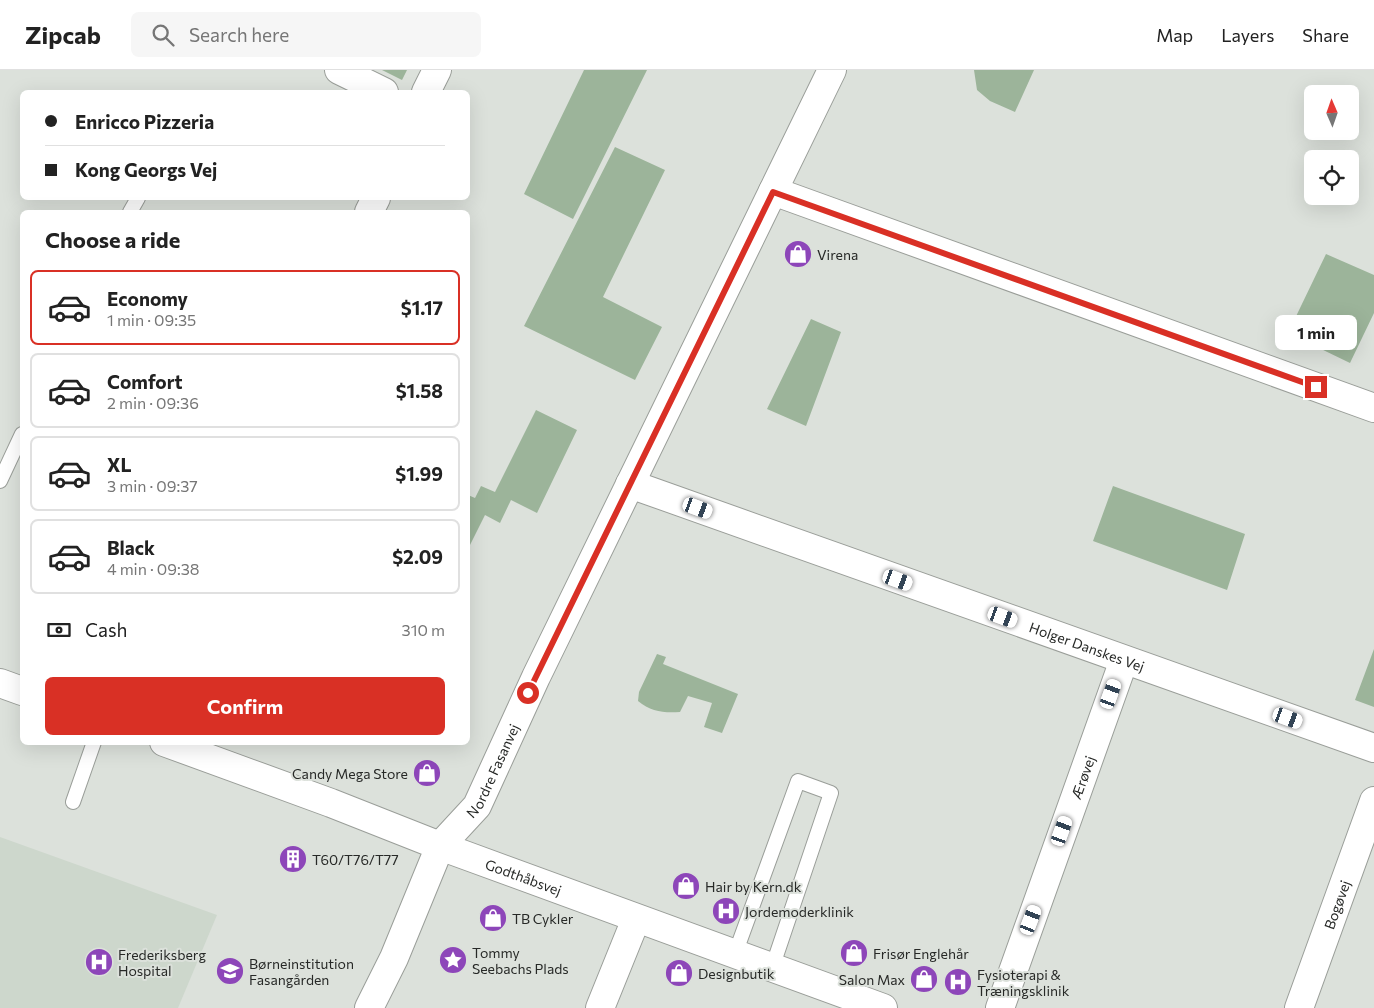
<!DOCTYPE html>
<meta charset="utf-8">
<style>
body{margin:0;font-family:Commissioner,sans-serif;background:#f6f6f6;color:#222;height:100vh;display:flex;flex-direction:column;font-size:19px;white-space:nowrap}
*{box-sizing:border-box;margin:0}
p{font-size:16px;color:#767676}
.icon{flex:none;width:28px;height:28px;fill:none;stroke:currentColor;stroke-width:2;stroke-linecap:round;stroke-linejoin:round}
.map{position:relative;flex:1;overflow:hidden}
.panel{position:absolute;left:20px;top:140px;width:450px;height:535px;display:flex;flex-direction:column;background:#fff;border-radius:8px;box-shadow:0 5px 20px #0002}
.panel>*{flex:none}
.top-card{position:absolute;left:20px;top:20px;width:450px;height:110px;border-radius:8px;box-shadow:0 5px 20px #0002;display:grid;align-content:center;height:110px;padding:0 25px;background:#fff}
.needle{width:32px;rotate:358deg}
.controls{position:absolute;left:1304px;top:15px;display:grid;gap:10px}
.controls a{display:grid;place-items:center;width:55px;height:55px;border-radius:8px;background:#fff;box-shadow:0 5px 20px #0002;font-size:25px}
.end{position:absolute;width:22px;height:22px;margin:-11px;border:6px solid #d93025;background:#fff;box-shadow:0 0 0 2px #fff}
.from{border-radius:50%}
.bubble{position:absolute;height:35px;border-radius:8px;background:#fff;box-shadow:0 5px 20px #0002;font-size:16px;font-weight:700;line-height:35px;text-align:center}
.car{position:absolute;width:15px;height:30px;margin:-15px -8px;border-radius:6px;box-shadow:0 0 4px 1px #0007;background:linear-gradient(#fff 24%,#345 0 40%,#fff 0 76%,#345 0 86%,#fff 0)}
.top-card b{display:flex;align-items:center;gap:18px;height:48px;font-size:19px}
.top-card b+b{border-top:1px solid #e0e0e0}
.top-card i{width:12px;height:12px;background:#222}
ul{padding:0;list-style:none}
li{display:flex;align-items:center;gap:15px;height:75px;margin:0 10px 8px;padding:0 15px;border:2px solid #e0e0e0;border-radius:8px}
li div{flex:1}
li b{display:block;font-size:19px}
li em{font-style:normal;font-weight:700}
li.current{border-color:#d93025}
li>.icon{width:45px;height:45px;stroke-width:1.5}
h2{padding:0 25px;font-size:22px;line-height:60px}
.pay{display:flex;align-items:center;gap:12px;height:55px;padding:0 25px;font-size:19px}
.pay p{margin-inline-start:auto}
.cta{display:flex;gap:10px;margin-top:auto;padding:10px 25px}
.cta a{flex:1;height:58px;border-radius:8px;background:#d93025;color:#fff;font-size:20px;font-weight:700;line-height:58px;text-align:center}
header{display:flex;align-items:center;gap:30px;box-sizing:border-box;height:70px;padding:0 25px;background:#fff;border-bottom:1px solid #e0e0e0}
header strong{font-size:24px}
nav{display:flex;gap:28px;margin-inline-start:auto;font-size:18px}
.search{width:350px;height:45px;background:#f6f6f6;display:flex;align-items:center;gap:12px;box-sizing:border-box;padding:0 18px;border-radius:8px;color:#767676;font-size:19px}
.map>svg:first-child{display:block}
.built{fill:#cdd7cc}
.green{fill:#9cb49a}
.lines{fill:none;stroke-linecap:round;stroke-linejoin:round}
.service-casing{stroke:#9a9e99;stroke-width:16}
.minor-casing{stroke:#9a9e99;stroke-width:30}
.tertiary-casing{stroke:#9a9e99;stroke-width:30}
.service{stroke:#fff;stroke-width:14}
.minor{stroke:#fff;stroke-width:28}
.tertiary{stroke:#fff;stroke-width:28}
.route{stroke:#d93025;stroke-width:6}
.labels{text-anchor:middle;dominant-baseline:central;stroke-width:4;stroke-linejoin:round;paint-order:stroke}
.poi-label{font-size:14px;fill:#272927;stroke:#dce1db;text-anchor:start}
.street-label{font-size:14px;fill:#272927;stroke:#dce1db}
</style>
<header>
<strong>Zipcab</strong>
<div class="search"><svg class="icon" aria-label="search" viewBox="0 0 24 24"><circle cx="10" cy="10" r="6"/><path d="M15 15l6 6"/></svg>Search here</div>
<nav><a>Map</a><a>Layers</a><a>Share</a></nav>
</header>
<div class="map">
<svg width="1374" height="938" viewBox="0 0 1374 938">
<rect width="100%" height="100%" fill="#dce1db"/>
<path class="built" d="M0,767l217,78 -39,93h-178z"/>
<path class="green" d="M382,0h25l-5,10z
M584,0h63l-74,149 -49,-25z
M974,0h60l-19,42 -25,-11 -13,-11z
M615,77l50,23 -62,127 59,30 -27,53 -111,-54z
M1326,184l48,21v38l-24,50 -62,-30z
M811,249l30,13 -35,94 -39,-17z
M536,340l41,20 -40,83 -26,-13 -11,23 -15,-8 -15,30 -2,-2v-48l7,3 6,-12 14,6z
M1113,416l132,48 -18,56 -134,-49z
M1374,579v58l-19,-7z
M657,584l9,3 -3,7 75,30 -16,39 -18,-6 8,-24 -24,-7 -8,16c-16,1 -29,0 -42,-11l1,-9z"/>
<g class="lines">
<defs>
<path id="service" d="M130,142l8,-14
M0,411l22,-47
M73,732l21,-60
M735,884l63,-173 33,12 -59,175"/>
<g id="minor">
<path d="M339,0l45,22"/>
<path d="M426,22l11,-22"/>
<path d="M773,121l601,217"/>
<path d="M369,142l7,-14"/>
<path id="s1" d="M630,414l744,264"/>
<path d="M600,938l36,-89"/>
<path id="s2" d="M1000,938l124,-348"/>
<path id="s3" d="M1299,938l75,-207"/>
</g>
<g id="tertiary">
<path d="M0,613l22,8"/>
<path id="s4" d="M164,672l167,61 109,43 443,162"/>
<path id="s5" d="M369,938l25,-50 46,-112 37,-40 59,-129 296,-607"/>
</g>
</defs>
<use href="#service" class="service-casing"/>
<use href="#minor" class="minor-casing"/>
<use href="#tertiary" class="tertiary-casing"/>
<use href="#service" class="service"/>
<use href="#minor" class="minor"/>
<use href="#tertiary" class="tertiary"/>
</g>
<g class="lines">
<path class="route" d="M528,623l245,-501 543,195"/>
</g>
<defs>
<symbol id="shop-disc" viewBox="-11 -11 22 22"><circle r="9.5" fill="#8d46b9" stroke="#dce1db"/><path d="M-5-2.5h2.3a2.7 3.5 0 0 1 5.4 0H5L5.5 6h-11ZM-1.5-2.5h3a1.5 2.3 0 0 0-3 0Z" fill="#fff"/></symbol>
<symbol id="building-disc" viewBox="-11 -11 22 22"><circle r="9.5" fill="#8d46b9" stroke="#dce1db"/><path d="M-4-6H4V6H1V3H-1V6H-4ZM-2.5-4.3h1.7v1.8h-1.7ZM.8-4.3h1.7v1.8H.8ZM-2.5-1h1.7V.8h-1.7ZM.8-1h1.7V.8H.8Z" fill="#fff"/></symbol>
<symbol id="hospital-disc" viewBox="-11 -11 22 22"><circle r="9.5" fill="#8d46b9" stroke="#dce1db"/><path d="M-5-5h3v3.5h4V-5h3V5h-3V1.5h-4V5h-3Z" fill="#fff"/></symbol>
<symbol id="sight-disc" viewBox="-11 -11 22 22"><circle r="9.5" fill="#8d46b9" stroke="#dce1db"/><path d="M0-6L1.8-2.2L6-1.7L2.9 1.2L3.7 5.4L0 3.3L-3.7 5.4L-2.9 1.2L-6-1.7L-1.8-2.2Z" fill="#fff"/></symbol>
<symbol id="school-disc" viewBox="-11 -11 22 22"><circle r="9.5" fill="#8d46b9" stroke="#dce1db"/><path d="M0-5L7-2L0 1L-7-2ZM-4 1L0 2.5L4 1V4Q0 6-4 4Z" fill="#fff"/></symbol>
</defs>
<g fill-rule="evenodd">
<use href="#shop-disc" x="782" y="168" width="32" height="32"/>
<use href="#shop-disc" x="411" y="687" width="32" height="32"/>
<use href="#building-disc" x="277" y="773" width="32" height="32"/>
<use href="#shop-disc" x="670" y="800" width="32" height="32"/>
<use href="#hospital-disc" x="710" y="825" width="32" height="32"/>
<use href="#shop-disc" x="477" y="832" width="32" height="32"/>
<use href="#shop-disc" x="838" y="867" width="32" height="32"/>
<use href="#sight-disc" x="437" y="874" width="32" height="32"/>
<use href="#hospital-disc" x="83" y="876" width="32" height="32"/>
<use href="#school-disc" x="214" y="885" width="32" height="32"/>
<use href="#shop-disc" x="663" y="887" width="32" height="32"/>
<use href="#shop-disc" x="908" y="893" width="32" height="32"/>
<use href="#hospital-disc" x="942" y="896" width="32" height="32"/>
</g>
<g class="labels">
<g class="poi-label">
<text x="817" y="184">Virena</text>
<text x="408" y="703" text-anchor="end">Candy Mega Store</text>
<text x="312" y="789">T60/T76/T77</text>
<text x="705" y="816">Hair by Kern.dk</text>
<text x="745" y="841">Jordemoderklinik</text>
<text x="512" y="848">TB Cykler</text>
<text x="472" y="882">Tommy<tspan x="472" dy="16">Seebachs Plads</tspan></text>
<text x="873" y="883">Frisør Englehår</text>
<text x="118" y="884">Frederiksberg<tspan x="118" dy="16">Hospital</tspan></text>
<text x="249" y="893">Børneinstitution<tspan x="249" dy="16">Fasangården</tspan></text>
<text x="698" y="903">Designbutik</text>
<text x="977" y="904">Fysioterapi &amp;<tspan x="977" dy="16">Træningsklinik</tspan></text>
<text x="905" y="909" text-anchor="end">Salon Max</text>
</g>
<g class="street-label">
<text stroke="none"><textPath href="#s1" startOffset="485">Holger Danskes Vej</textPath></text>
<text stroke="none"><textPath href="#s5" startOffset="270">Nordre Fasanvej</textPath></text>
<text stroke="none"><textPath href="#s2" startOffset="245">Ærøvej</textPath></text>
<text stroke="none"><textPath href="#s4" startOffset="384">Godthåbsvej</textPath></text>
<text stroke="none"><textPath href="#s3" startOffset="110">Bogøvej</textPath></text>
</g>
</g>
</svg>
<div class="controls">
<a><svg class="needle" viewBox="-14 -14 28 28"><path d="M0-13l5 13h-10z" fill="#e53935"/><path d="M0 13l5-13h-10z" fill="#767676"/></svg></a>
<a><svg class="icon" aria-label="locate" viewBox="0 0 24 24"><circle cx="12" cy="12" r="6"/><path d="M12 2v4M12 18v4M2 12h4M18 12h4"/></svg></a>
</div>
<i class="end from" style="left:528px;top:623px"></i>
<i class="end" style="left:1316px;top:317px"></i>
<div class="bubble" style="left:1275px;top:245px;width:82px">1 min</div>
<i class="car" style="left:698px;top:438px;rotate:110deg"></i>
<i class="car" style="left:898px;top:510px;rotate:110deg"></i>
<i class="car" style="left:1003px;top:547px;rotate:110deg"></i>
<i class="car" style="left:1111px;top:624px;rotate:20deg"></i>
<i class="car" style="left:1288px;top:648px;rotate:110deg"></i>
<i class="car" style="left:1062px;top:761px;rotate:20deg"></i>
<i class="car" style="left:1031px;top:850px;rotate:21deg"></i>
<div class="top-card">
<b><i class="from"></i>Enricco Pizzeria</b>
<b><i></i>Kong Georgs Vej</b>
</div>
<section class="panel">
<h2>Choose a ride</h2>
<ul>
<li class="current"><svg class="icon" aria-label="car" viewBox="0 0 24 24"><path d="M5 17H2v-5l4-1 3-4h7l3 4 3 1v5h-3M9 17h6M6 11h13"/><circle cx="7" cy="17" r="2"/><circle cx="17" cy="17" r="2"/></svg><div><b>Economy</b><p>1 min · 09:35</p></div><em>$1.17</em></li>
<li><svg class="icon" aria-label="car" viewBox="0 0 24 24"><path d="M5 17H2v-5l4-1 3-4h7l3 4 3 1v5h-3M9 17h6M6 11h13"/><circle cx="7" cy="17" r="2"/><circle cx="17" cy="17" r="2"/></svg><div><b>Comfort</b><p>2 min · 09:36</p></div><em>$1.58</em></li>
<li><svg class="icon" aria-label="car" viewBox="0 0 24 24"><path d="M5 17H2v-5l4-1 3-4h7l3 4 3 1v5h-3M9 17h6M6 11h13"/><circle cx="7" cy="17" r="2"/><circle cx="17" cy="17" r="2"/></svg><div><b>XL</b><p>3 min · 09:37</p></div><em>$1.99</em></li>
<li><svg class="icon" aria-label="car" viewBox="0 0 24 24"><path d="M5 17H2v-5l4-1 3-4h7l3 4 3 1v5h-3M9 17h6M6 11h13"/><circle cx="7" cy="17" r="2"/><circle cx="17" cy="17" r="2"/></svg><div><b>Black</b><p>4 min · 09:38</p></div><em>$2.09</em></li>
</ul>
<div class="pay"><svg class="icon" aria-label="cash" viewBox="0 0 24 24"><path d="M3 7h18v10H3z"/><circle cx="12" cy="12" r="2"/></svg>Cash<p>310 m</p></div>
<div class="cta"><a>Confirm</a></div>
</section>
</div>
